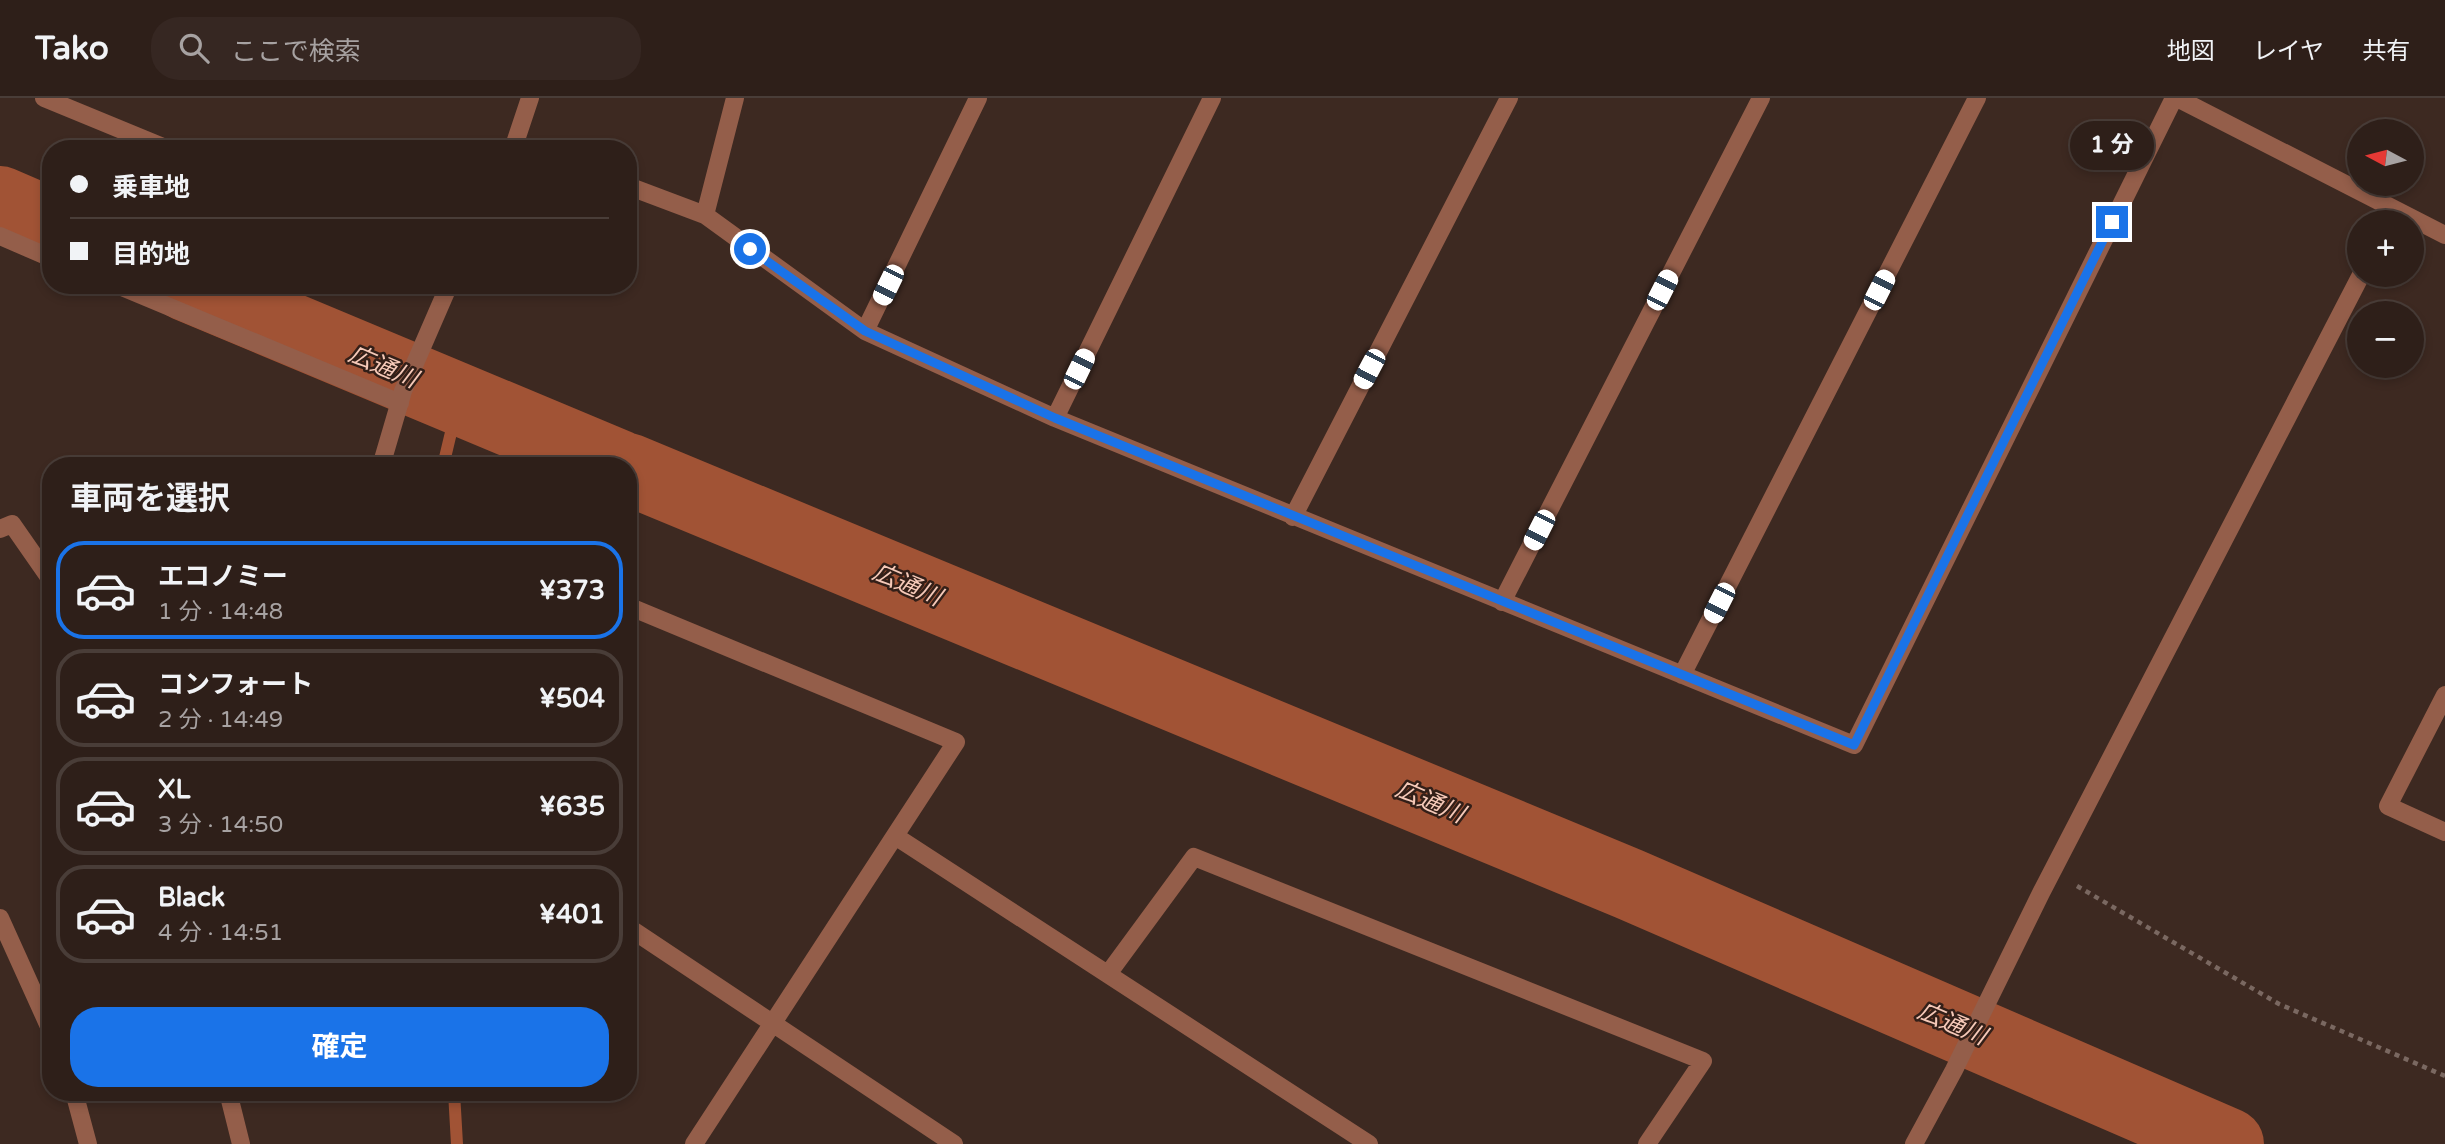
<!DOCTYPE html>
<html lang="ja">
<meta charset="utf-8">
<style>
body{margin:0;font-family:"Varela Round","Noto Sans JP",sans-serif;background:#362722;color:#f1f3f6;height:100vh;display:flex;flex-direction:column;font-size:26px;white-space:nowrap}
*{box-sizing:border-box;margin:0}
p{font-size:23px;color:#a7a2a2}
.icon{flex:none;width:38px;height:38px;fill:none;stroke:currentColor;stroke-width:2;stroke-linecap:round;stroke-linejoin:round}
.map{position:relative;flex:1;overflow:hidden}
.side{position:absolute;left:42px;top:359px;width:595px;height:644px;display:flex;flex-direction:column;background:#2e1f19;border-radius:28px;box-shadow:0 4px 10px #0003,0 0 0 2px #493d38}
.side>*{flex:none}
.guide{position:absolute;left:42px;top:42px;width:595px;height:154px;border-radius:28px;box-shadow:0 4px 10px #0003,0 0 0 2px #493d38;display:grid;align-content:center;height:154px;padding:0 28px;background:#2e1f19}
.needle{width:46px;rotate:277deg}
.fabs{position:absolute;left:2347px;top:21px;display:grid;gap:14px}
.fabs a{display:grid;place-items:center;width:77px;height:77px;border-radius:50%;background:#2e1f19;box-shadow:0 4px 10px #0003,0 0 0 2px #493d38;font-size:35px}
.end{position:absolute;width:32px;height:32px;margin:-16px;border:9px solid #1a73e8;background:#fff;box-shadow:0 0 0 4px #fff}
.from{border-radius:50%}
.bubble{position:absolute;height:49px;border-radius:24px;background:#2e1f19;box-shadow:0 4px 10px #0003,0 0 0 2px #493d38;font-size:23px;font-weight:700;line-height:49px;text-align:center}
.car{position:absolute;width:21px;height:42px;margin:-21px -10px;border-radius:9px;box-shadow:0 0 5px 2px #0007;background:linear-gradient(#fff 24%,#345 0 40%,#fff 0 76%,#345 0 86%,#fff 0)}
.guide b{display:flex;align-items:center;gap:24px;height:66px;font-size:26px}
.guide b+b{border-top:2px solid #493d38}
.guide i{width:18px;height:18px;background:#f1f3f6}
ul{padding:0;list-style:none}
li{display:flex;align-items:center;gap:21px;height:98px;margin:0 14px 10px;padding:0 14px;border:4px solid #493d38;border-radius:28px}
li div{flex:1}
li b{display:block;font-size:26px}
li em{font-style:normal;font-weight:700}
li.selected{border-color:#1a73e8}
li>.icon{width:63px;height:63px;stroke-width:1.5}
h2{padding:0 28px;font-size:32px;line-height:84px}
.primary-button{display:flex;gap:14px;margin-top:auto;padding:14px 28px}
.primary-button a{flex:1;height:80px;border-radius:28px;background:#1a73e8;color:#fff;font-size:28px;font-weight:700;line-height:80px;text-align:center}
header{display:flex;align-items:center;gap:42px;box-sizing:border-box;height:98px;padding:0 35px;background:#2e1f19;border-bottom:2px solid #493d38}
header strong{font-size:33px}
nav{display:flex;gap:38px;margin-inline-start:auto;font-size:24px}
.search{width:490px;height:63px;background:#362722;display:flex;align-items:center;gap:18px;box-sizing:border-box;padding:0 24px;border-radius:28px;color:#a7a2a2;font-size:26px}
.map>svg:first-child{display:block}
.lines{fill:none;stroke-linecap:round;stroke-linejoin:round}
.stream{stroke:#a15335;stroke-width:12}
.river{stroke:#a15335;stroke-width:72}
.path{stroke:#7a6861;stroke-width:4.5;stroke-dasharray:5 5;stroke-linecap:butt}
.minor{stroke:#945e4a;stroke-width:18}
.tertiary{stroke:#945e4a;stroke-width:18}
.route{stroke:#1a73e8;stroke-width:9}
.labels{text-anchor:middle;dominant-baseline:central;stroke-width:5;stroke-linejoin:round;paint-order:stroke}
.water-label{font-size:24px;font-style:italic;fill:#f6c9b8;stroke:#331f18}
</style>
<header>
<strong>Tako</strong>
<div class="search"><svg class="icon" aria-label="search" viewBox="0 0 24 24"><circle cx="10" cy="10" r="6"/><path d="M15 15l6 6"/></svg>ここで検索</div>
<nav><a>地図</a><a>レイヤ</a><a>共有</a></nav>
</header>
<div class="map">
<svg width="2445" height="1046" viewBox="0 0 2445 1046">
<rect width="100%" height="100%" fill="#3d2921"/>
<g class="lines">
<path class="stream" d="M443,368l16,-67
M454,994l3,52"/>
<path class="river" d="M0,104l51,22
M186,187l433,181
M628,371l1001,415 599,260"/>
<path class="path" d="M2077,788l202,118 166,72"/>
<path class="minor" d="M44,0l124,51
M2177,0l268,137
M513,51l17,-51
M628,88l77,29 160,116 190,87 799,327 320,-647
M705,117l30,-117
M0,138l51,22
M117,187l283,118
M865,233l113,-233
M1055,320l157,-320
M381,368l22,-75 46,-106
M1293,419l216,-419
M0,431l12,-5 39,56
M1502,504l259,-504
M628,508l328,136 -262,402
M1682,577l295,-577
M2445,597l-57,111 57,26
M895,738l474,308
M0,820l51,113
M628,829l326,217
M1108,876l86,-117 509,204 -56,83
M74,994l14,52
M228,994l13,52"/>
<path class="tertiary" d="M2388,124l6,-12
M1914,1046l40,-74 87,-177 320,-618"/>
</g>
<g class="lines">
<path class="route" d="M750,151l115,82 190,87 799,327 258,-523"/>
</g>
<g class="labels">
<g class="water-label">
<text transform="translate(383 269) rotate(23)">広通川</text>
<text transform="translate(907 487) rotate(23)">広通川</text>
<text transform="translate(1430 704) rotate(23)">広通川</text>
<text transform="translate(1952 926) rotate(23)">広通川</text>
</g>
</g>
</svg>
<div class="fabs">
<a><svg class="needle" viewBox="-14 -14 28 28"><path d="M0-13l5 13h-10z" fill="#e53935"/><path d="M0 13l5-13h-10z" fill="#a7a2a2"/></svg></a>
<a>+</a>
<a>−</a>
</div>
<i class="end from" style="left:750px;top:151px"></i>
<i class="end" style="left:2112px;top:124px"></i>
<div class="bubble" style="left:2070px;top:23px;width:84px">1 分</div>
<i class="car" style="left:888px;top:187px;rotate:206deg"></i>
<i class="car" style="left:1662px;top:192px;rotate:27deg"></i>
<i class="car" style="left:1879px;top:192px;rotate:27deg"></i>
<i class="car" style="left:1079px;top:271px;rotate:26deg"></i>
<i class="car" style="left:1369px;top:271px;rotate:208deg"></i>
<i class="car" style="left:1539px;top:432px;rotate:207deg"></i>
<i class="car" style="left:1719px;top:505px;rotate:207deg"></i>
<div class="guide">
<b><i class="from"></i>乗車地</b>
<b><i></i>目的地</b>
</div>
<section class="side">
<h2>車両を選択</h2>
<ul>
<li class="selected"><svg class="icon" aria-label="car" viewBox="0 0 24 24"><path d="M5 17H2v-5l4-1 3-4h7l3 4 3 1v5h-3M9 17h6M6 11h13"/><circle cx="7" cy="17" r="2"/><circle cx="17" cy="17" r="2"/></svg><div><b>エコノミー</b><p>1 分 · 14:48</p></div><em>¥373</em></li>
<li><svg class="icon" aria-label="car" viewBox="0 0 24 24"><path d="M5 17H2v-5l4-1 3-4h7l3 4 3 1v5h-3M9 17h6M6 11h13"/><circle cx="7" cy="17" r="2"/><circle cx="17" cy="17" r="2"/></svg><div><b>コンフォート</b><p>2 分 · 14:49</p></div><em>¥504</em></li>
<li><svg class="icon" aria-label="car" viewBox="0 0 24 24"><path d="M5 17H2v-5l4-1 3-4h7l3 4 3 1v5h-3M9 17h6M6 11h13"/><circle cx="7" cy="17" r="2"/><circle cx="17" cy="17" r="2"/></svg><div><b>XL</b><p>3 分 · 14:50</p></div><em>¥635</em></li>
<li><svg class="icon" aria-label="car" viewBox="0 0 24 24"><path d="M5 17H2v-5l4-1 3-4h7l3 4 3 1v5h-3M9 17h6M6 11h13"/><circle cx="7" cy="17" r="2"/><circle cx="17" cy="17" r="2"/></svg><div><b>Black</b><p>4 分 · 14:51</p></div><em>¥401</em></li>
</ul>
<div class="primary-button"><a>確定</a></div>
</section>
</div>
